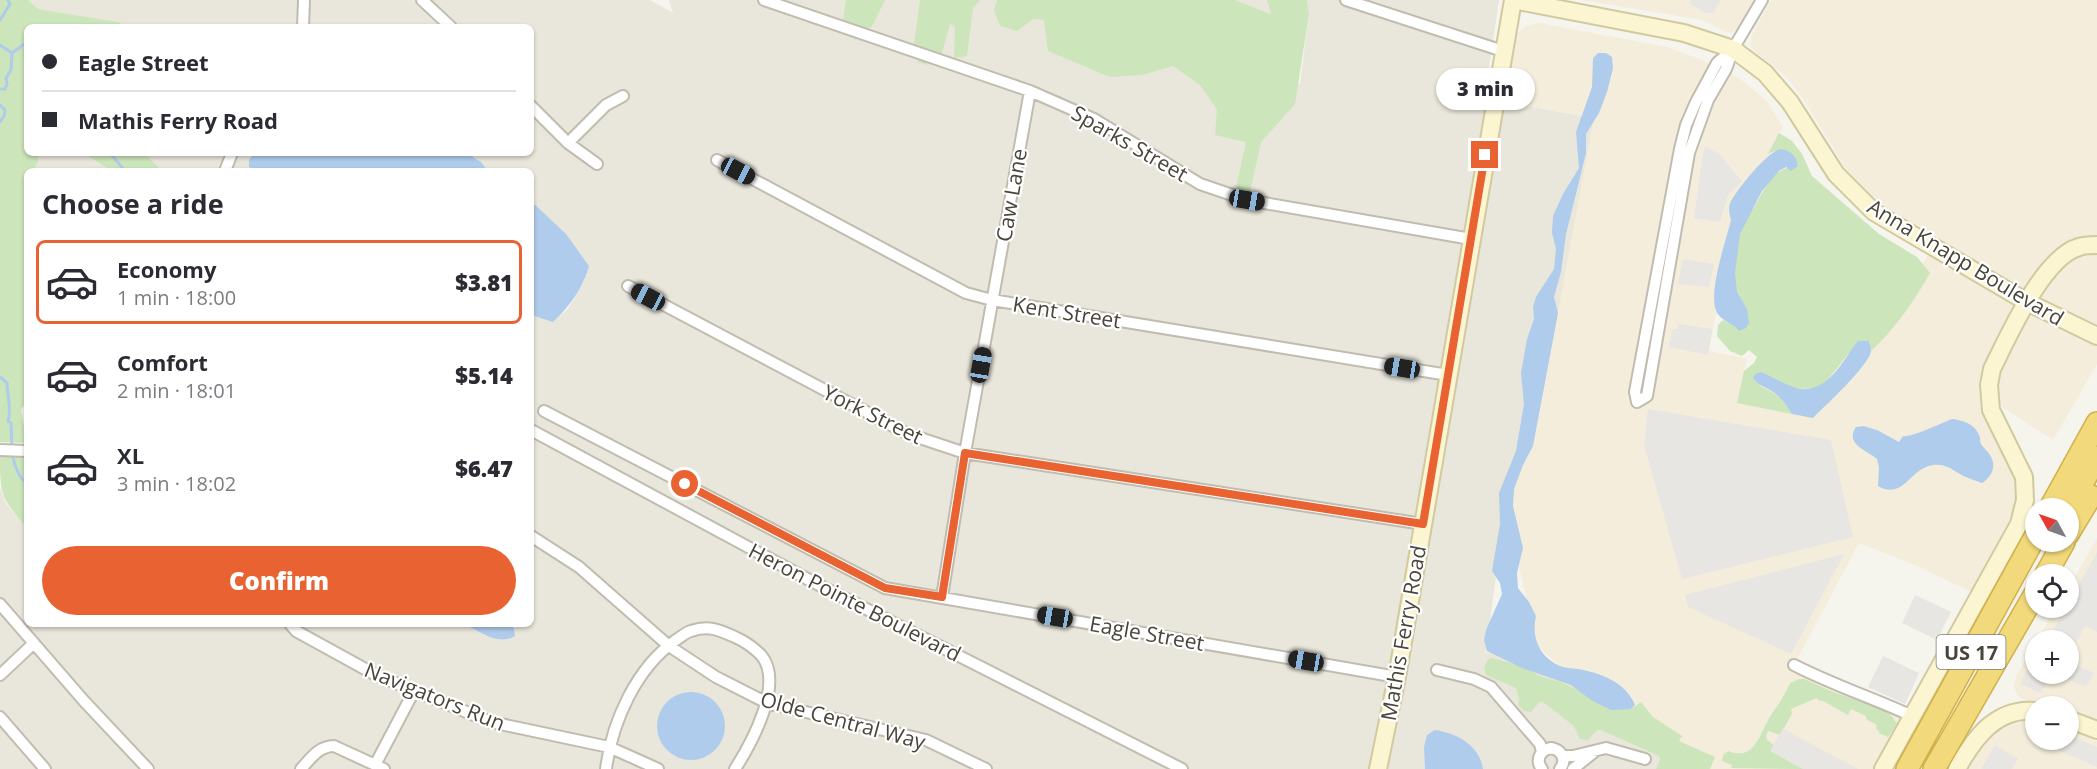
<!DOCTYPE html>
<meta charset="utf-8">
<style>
body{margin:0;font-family:"Open Sans",sans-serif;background:#f7f7f7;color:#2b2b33;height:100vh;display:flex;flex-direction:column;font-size:22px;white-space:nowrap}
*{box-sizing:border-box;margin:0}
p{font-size:20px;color:#7c7c81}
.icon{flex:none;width:33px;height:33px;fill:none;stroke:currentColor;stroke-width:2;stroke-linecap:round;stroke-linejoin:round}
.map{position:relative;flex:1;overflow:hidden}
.panel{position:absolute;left:24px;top:168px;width:510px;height:459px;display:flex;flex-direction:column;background:#fff;border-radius:9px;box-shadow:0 2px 4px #0004}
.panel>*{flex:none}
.guide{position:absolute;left:24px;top:24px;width:510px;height:132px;border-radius:9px;box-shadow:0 2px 4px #0004;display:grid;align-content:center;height:132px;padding:0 18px;background:#fff}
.needle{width:39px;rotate:310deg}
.buttons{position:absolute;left:2025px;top:498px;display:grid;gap:12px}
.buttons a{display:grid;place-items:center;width:54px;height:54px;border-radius:50%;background:#fff;box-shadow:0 2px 4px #0004;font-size:30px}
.end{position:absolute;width:27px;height:27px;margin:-14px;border:8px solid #e86331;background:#fff;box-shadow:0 0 0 3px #fff}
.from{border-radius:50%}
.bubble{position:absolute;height:42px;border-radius:21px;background:#fff;box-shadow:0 2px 4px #0004;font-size:20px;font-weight:800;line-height:42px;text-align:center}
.car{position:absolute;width:18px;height:36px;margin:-18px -9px;border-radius:8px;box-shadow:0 0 4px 2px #0007;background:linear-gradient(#222 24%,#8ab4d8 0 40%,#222 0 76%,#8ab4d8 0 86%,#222 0)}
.guide b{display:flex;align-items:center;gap:21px;height:57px;font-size:22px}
.guide b+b{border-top:2px solid #e1e1e2}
.guide i{width:15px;height:15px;background:#2b2b33}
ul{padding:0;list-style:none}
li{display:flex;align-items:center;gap:18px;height:84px;margin:0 12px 9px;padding:0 6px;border:3px solid transparent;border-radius:9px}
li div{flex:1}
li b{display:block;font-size:22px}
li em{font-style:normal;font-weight:800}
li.active{border-color:#e86331}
li>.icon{width:54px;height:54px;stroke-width:1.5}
h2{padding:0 18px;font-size:27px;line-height:72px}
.cta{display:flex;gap:12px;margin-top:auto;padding:12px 18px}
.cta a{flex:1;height:69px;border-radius:36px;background:#e86331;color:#fff;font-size:24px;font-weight:800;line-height:69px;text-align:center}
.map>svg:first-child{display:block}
.residential{fill:#e9e6db}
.commercial{fill:#f4eddb}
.green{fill:#cce5ba}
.parking{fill:#e8e6e3}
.water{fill:#afccec}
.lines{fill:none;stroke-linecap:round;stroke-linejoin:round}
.stream{stroke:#afccec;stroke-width:3}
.street-casing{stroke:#c0bcb0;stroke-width:14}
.secondary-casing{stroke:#d1caa0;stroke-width:20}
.highway-casing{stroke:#d2b04a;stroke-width:24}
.street{stroke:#fff;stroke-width:10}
.secondary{stroke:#fbf6d1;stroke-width:16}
.highway{stroke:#f2d97b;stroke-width:21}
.route{stroke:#e86331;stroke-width:8}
.labels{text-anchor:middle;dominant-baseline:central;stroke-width:4.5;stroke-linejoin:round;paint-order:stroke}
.shield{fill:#fff;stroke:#807d76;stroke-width:1.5}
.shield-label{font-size:20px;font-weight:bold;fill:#49453b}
.street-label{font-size:21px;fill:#49453b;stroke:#fff}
</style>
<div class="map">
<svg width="2097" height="769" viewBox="0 0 2097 769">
<rect width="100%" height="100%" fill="#f5f4ed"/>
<path class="residential" d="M28,0h622l23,13 -4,-13h399l232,84 9,-70 -2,-14h192l-10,68 11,3 -122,698h-1378v-282l6,17 21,24v96h504v-309l22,7 15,-13 17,-29 -50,-76 -4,-3v-30h-43l-7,-9 -15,-9h65v-126h-406l-8,-5 -79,-13z
M1235,0h32l4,14z
M1503,102l91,16 -48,265 -41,124 -19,145 75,15 100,66 3,36h-276l25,-132z
M38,153h45l29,18h-79l5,-9z
M144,153h110l-5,7v6l8,5h-99z"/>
<path class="commercial" d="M1581,0h174l-17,28 -6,5 -6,-1 -18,-10 -11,-3z
M1771,0h326v364l-44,76 -63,-41 35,101 -47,95 -68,-32 -51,-20 -65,122 118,51 -29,53h-219l14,-27 -117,-75 -23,-20 -33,-140 11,-39 17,-22 61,-328 -91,-16 11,-66 12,-10 13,-3 128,24 35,13 37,18 28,23 16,26 -50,97 -24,127 38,8 -10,44 140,-64 62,-102 -51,-26 -39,-37 -44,-72 -17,-24 -34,-27 -3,-4v-10z
M2097,538v184l-28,-11 -1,-5h-12l-13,-4 -17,-1 -8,-5 -4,-9 2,-10 19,-34 1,31h32v-34h-31l19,-32h12l1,-21z
M2034,719l2,21h32l1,-11 28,12v28h-130l17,-29 24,-14z"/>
<path class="green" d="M0,0h28l10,9 80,13 7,5h-98v126h11v9l-5,9h-6v95l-3,18 2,41 -2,24 3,4v47l-6,10 6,33 -27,-1z
M846,0h39l-13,26 -17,14 -12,-19z
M920,0h60l-7,8 -6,48 -13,2 1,-31 -5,-3 -8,29 -16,12 -8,-3 -4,-17z
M997,0h238l36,14 -4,-14h40l2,14 -14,90 -34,38 -12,54 -14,-4 11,-50 -31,-7 2,-26 -17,-24 -27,-19 -31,9 -32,2 -62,-26 -4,-31 -11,-1 -16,12 -17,-5 -6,-16z
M1779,133l13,8 10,13 10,22 67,58 38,23 13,16c-16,28 -35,56 -59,78l-2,-10 -21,13 -22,28 -10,6 -17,1 -41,-4c15,6 26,14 34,29l-55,-11 7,-32 10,-8 3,-6 -8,-7 -7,6 -12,-5 -13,-15 1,-11 5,-5 13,7 11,-18c-3,-5 -8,-11 -10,-16 -6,-16 -2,-44 3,-60 3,-11 10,-19 16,-29 10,-19 18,-37 42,-38 -1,-11 -10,-13 -19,-17l-11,5z
M83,153h61l18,18h-50z
M0,455l27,1v72c-26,-30 -27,-33 -27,-73z
M1491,658l35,9 13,9 19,5 63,28h10l10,-7 12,15 29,19 -3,5 36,16 -5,12h-54l4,-9 -1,-4 -58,-26h-4l-9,10 -8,-1 -6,-13 -31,-24h-4l-8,10 -7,-1 -6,-6 1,-7 -3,-10 -30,-13 -2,-7 3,-7z
M1799,679h5l29,13 50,17 9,7 5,8 -9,13 -9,-4v-2l-3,-2 1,-4 -11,-6v-3l-15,-7 -3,6 -25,-14h-4l-2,-3 -26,11 1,5 -12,21 -12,-4 -2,5 1,4 7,5 -3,6 32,18 -72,-1 1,-3 -10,-4 1,-6 5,-4c29,12 32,-22 45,-39 7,-9 12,-18 17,-29z"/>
<path class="parking" d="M1691,0h30l-8,13h-7l-17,-10z
M1705,146l15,9 22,26 -14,14 -8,27 -26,-4 8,-60z
M1683,259l31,5 -5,23 -31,-3z
M1679,324l33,5 -4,26 -39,-8 3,-18h5z
M1648,409l183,31 22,97 -171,42 -38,-134z
M2097,552v80l-12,-6 -16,30 -1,-16h-21l19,-32h2l1,-5z
M1844,554l-53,100 -103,-47 -3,-12z
M1915,595l36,17 -14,28 -35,-17z
M2035,655l1,19h15l-10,19 -21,-9z
M1883,656l36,17 -14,31 -37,-17z
M2069,662l25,11 -8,14 -31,-13h13z
M1783,728l13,8 62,33h-55l-33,-18z
M2069,735l28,12v20l-56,-24 1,-3h26z
M1995,745l23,14 -6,10h-31z"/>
<path class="water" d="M1598,53h8l6,4 1,11 -6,24 -8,21 -13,21v19l-20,81 -5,38 -7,25 4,16 -25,133 -10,19 -9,24 -1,17 10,42 -6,25 1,15 11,14 7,14c-5,21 3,41 24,50 5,2 12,2 18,3 22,4 48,13 57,36l-4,4 -20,1 -20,-10 -20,-15 -49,-17 -35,-17 -3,-11 2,-10 16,-36 -2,-11 -8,-12 8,-47 -1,-31 17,-42 8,-47 -3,-31 6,-34 7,-20 -1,-12 3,-10 18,-28 2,-20 -4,-16 1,-17 10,-22 16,-26 -3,-36 16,-45 1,-29z
M1779,149c10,1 18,6 19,17l-7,5 -5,-4 -7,4 -17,20 -22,43 -5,39 2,19 10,17 2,14 -3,5 -7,3c-6,-8 -16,-9 -22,-18 -10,-19 9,-72 14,-93 -2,-7 -3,-13 0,-19 8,-14 34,-46 48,-52z
M254,153h212l15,9 7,9h-231l-8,-4v-7z
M531,201l35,33 23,32c-6,22 -19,40 -36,56l-22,-7z
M1858,341h11c0,3 2,6 2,9 0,14 -47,57 -58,68l-21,-4c-6,-10 -12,-18 -22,-24 -7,-4 -12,-5 -17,-12l2,-4 6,-2c12,5 27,15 39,17 29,3 43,-29 58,-48z
M1952,419c10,1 23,5 27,16 2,4 0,5 2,9 2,4 7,7 9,11 7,11 2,22 -8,28 -7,-3 -16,-5 -22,-9 -9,-5 -15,-10 -26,-9 -24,2 -30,36 -56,21l1,-19 -2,-8c-9,-8 -33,-15 -21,-32l7,-1 14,4 22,12 4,-6c7,2 39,-13 49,-17z
M465,624h46l3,5 1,7c-16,10 -35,-4 -50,-12z
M657 726a34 34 0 1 1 68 0a34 34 0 1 1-68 0Z
M1435,730c21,3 45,15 48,39h-58l-1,-22 3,-12z"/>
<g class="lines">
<path class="stream" d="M0,20l10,-16 -2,-4
M0,45l12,8 -1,17 -5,8 1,6 -2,5h-5
M12,53l11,-8h4
M0,105l5,5 -1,6 -4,6
M110,153l15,18
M0,377l7,6c0,13 5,26 1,38l3,2 1,24
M12,453c2,10 6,25 15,30"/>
<defs>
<path id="street" d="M422,0l29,27
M764,0l266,91 64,28 106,65 47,16 224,39
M1346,0l157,51
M303,27l1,-27
M1733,49l-16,14 -21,39 -10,23 -6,24 -45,243 2,10 10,-6 42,-243 19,-53 18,-31 7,-20 29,-49
M531,106l37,37 29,21
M568,143l38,-38 17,-9
M717,160l249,133 26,7 456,75
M225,171l7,-18
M628,286l280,148 57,19 458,71
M544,411l341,177 512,89
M531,430l282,152 369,187
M0,450l27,1
M531,536l48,31 90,79 47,31 51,26 159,37 60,29
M942,597l23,-144 65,-362
M0,604l84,97 64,68
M290,624l6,7 80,44 115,47 118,25 49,22
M1794,665c39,20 79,33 118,51
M1437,670l37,9 17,8 49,57 2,8
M0,675l34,-32
M0,717l45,52
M1563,756h10l33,-8 39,11
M375,765l39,-74
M301,769c10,-11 18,-23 33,-23l50,23
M606,769c6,-47 30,-101 70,-129 5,-3 10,-8 15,-9 18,-6 28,-1 44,6 9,4 19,11 26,18 24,28 -10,89 -26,114
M1542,769c-7,-9 -2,-19 9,-21 11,2 16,12 9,21
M1573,769l21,-17"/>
<path id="secondary" d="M1513,0l171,33 49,16 32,24 25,29 46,72 38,38 153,90 70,34
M2068,719l29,11
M1378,769l19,-92 116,-677
M1883,769l136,-245 6,-24 -1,-23 -33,-67 -2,-25 3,-16c16,-32 51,-112 87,-122 5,-2 12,-2 18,-2
M1957,769c17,-31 39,-62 79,-58"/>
<path id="highway" d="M2050,508l47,-85
M2068,509l29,-52
M2068,534l23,-38
M2046,574l18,-32
M1907,769l129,-234
M1934,769l102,-177"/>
</defs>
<use href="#street" class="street-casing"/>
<use href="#secondary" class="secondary-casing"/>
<use href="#highway" class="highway-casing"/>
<use href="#street" class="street"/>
<use href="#secondary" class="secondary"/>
<use href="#highway" class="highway"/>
</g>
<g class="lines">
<path class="route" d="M685,484l200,104 57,9 23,-144 458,71 62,-369"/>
</g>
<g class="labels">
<rect class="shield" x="1936.5" y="635" width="69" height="34" rx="4.5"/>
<g class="shield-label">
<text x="1971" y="652">US 17</text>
</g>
<g class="street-label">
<text transform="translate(1130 143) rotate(30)">Sparks Street</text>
<text transform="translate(1011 195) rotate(-80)">Caw Lane</text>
<text transform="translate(1966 262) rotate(31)">Anna Knapp Boulevard</text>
<text transform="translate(1067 312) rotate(9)">Kent Street</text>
<text transform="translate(873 414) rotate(26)">York Street</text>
<text transform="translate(855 602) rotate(27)">Heron Pointe Boulevard</text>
<text transform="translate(1147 633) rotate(10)">Eagle Street</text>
<text transform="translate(1403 633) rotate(-80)">Mathis Ferry Road</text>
<text transform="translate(435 696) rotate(22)">Navigators Run</text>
<text transform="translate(843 720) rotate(15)">Olde Central Way</text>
</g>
</g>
</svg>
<div class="buttons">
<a><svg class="needle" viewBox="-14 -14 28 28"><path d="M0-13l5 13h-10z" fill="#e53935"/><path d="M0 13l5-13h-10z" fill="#7c7c81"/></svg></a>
<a><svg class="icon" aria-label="locate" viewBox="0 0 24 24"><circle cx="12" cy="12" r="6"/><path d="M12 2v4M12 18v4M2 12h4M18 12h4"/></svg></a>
<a>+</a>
<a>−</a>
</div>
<i class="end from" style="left:685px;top:484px"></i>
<i class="end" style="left:1485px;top:155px"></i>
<div class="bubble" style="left:1436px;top:68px;width:99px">3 min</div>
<i class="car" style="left:738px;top:171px;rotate:118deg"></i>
<i class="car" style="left:1247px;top:200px;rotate:100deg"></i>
<i class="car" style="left:648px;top:297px;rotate:298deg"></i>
<i class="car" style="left:981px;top:365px;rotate:10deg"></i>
<i class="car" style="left:1402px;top:368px;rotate:279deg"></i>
<i class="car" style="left:1055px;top:617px;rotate:280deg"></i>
<i class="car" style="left:1306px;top:661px;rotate:280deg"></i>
<div class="guide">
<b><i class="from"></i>Eagle Street</b>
<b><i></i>Mathis Ferry Road</b>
</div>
<section class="panel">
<h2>Choose a ride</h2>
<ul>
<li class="active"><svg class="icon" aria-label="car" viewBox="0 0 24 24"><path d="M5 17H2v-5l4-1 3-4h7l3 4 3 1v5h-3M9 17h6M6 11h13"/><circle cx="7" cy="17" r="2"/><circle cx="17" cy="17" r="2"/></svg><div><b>Economy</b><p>1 min · 18:00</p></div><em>$3.81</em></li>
<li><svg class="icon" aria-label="car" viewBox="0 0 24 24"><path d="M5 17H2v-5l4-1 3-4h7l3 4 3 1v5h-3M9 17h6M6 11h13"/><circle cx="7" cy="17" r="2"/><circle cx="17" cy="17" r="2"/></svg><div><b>Comfort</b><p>2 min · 18:01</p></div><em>$5.14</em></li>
<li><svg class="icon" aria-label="car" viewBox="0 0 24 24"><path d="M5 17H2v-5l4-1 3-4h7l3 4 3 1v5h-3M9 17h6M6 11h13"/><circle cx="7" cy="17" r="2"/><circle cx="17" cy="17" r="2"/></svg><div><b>XL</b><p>3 min · 18:02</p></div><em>$6.47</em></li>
</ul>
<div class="cta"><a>Confirm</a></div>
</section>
</div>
